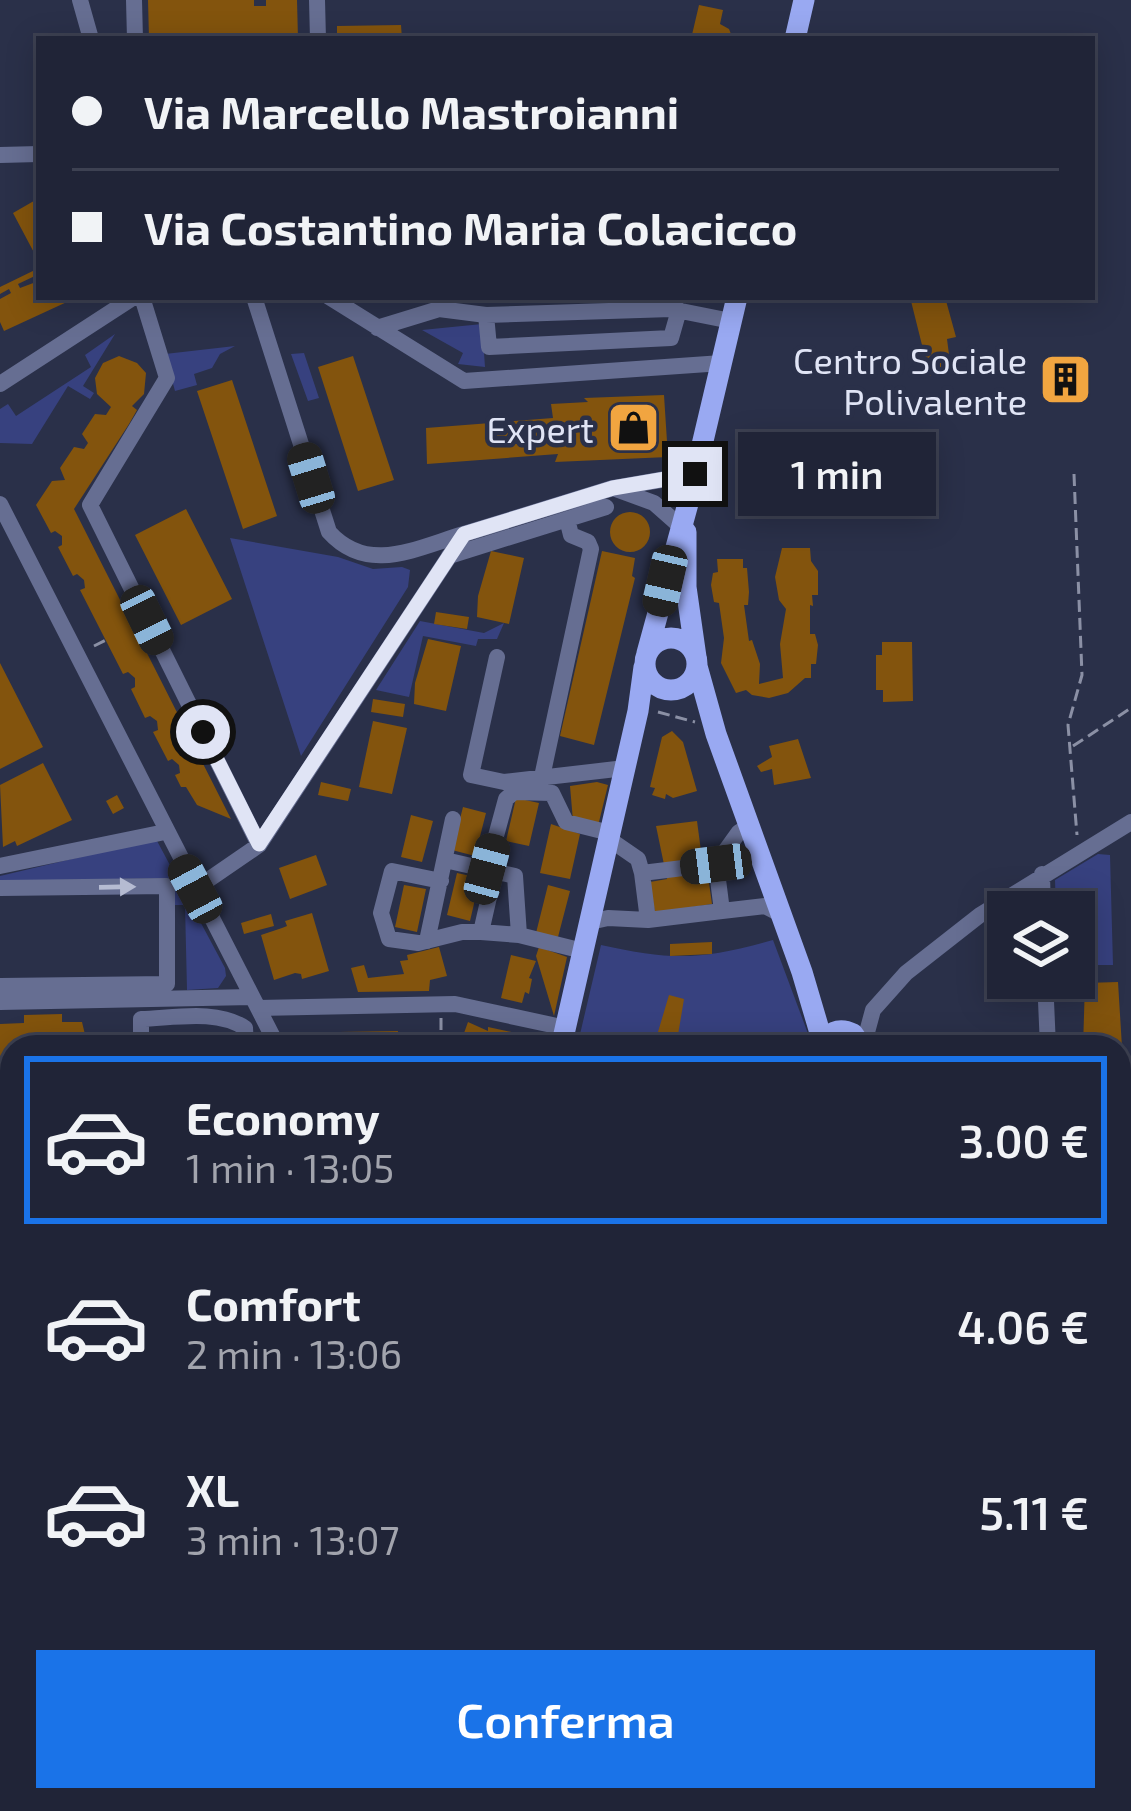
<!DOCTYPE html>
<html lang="it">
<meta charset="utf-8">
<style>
body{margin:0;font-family:"Exo 2",sans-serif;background:#282c3f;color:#f1f3f6;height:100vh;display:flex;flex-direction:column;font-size:45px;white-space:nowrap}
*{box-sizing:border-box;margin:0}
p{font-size:39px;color:#a2a4ad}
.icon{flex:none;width:66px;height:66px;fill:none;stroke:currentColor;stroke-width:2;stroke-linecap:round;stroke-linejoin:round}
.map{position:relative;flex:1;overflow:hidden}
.side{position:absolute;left:0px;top:1035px;width:1131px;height:777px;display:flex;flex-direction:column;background:#202437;border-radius:36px 36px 0 0;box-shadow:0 6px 30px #0003,0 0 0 3px #3d4152}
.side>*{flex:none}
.hud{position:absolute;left:36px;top:36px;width:1059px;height:264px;border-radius:0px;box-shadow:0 6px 30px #0003,0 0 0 3px #3d4152;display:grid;align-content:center;height:264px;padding:0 36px;background:#202437}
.buttons{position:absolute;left:987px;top:891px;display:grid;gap:24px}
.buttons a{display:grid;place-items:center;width:108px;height:108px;border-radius:0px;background:#202437;box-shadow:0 6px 30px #0003,0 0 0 3px #3d4152;font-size:60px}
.end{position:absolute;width:54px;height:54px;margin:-27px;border:15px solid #e0e4f5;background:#111;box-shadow:0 0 0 6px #111}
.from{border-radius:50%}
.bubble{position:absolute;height:84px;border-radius:0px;background:#202437;box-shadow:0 6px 30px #0003,0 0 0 3px #3d4152;font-size:39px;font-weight:600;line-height:84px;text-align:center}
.car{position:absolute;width:36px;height:72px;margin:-36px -18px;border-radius:15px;box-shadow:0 0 9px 3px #0007;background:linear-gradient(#222 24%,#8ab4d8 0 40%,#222 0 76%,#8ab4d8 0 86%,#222 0)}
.hud b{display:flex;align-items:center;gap:42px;height:114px;font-size:45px}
.hud b+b{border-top:3px solid #3d4152}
.hud i{width:30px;height:30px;background:#f1f3f6}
ul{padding:21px 0 0;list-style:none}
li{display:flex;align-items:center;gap:36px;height:168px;margin:0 24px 18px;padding:0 12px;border:6px solid transparent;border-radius:0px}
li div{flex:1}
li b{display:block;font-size:45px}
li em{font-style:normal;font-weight:600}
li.selected{border-color:#1a73e8}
li>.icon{width:108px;height:108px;stroke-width:1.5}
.cta{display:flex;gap:24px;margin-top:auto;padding:24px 36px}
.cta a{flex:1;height:138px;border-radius:0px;background:#1a73e8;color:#fff;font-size:48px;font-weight:600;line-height:138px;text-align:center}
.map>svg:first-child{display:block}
.green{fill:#37417f}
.building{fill:#83540d}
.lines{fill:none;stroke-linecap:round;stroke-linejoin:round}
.path{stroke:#8b90a5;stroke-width:3;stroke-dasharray:12 6;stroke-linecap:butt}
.minor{stroke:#666e92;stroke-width:16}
.major{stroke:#99a9f2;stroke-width:21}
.oneway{fill:#b5bbd2}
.route{stroke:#e0e4f5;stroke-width:15}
.labels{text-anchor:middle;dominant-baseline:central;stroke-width:9;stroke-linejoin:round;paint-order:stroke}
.poi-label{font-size:36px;fill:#e0e4f5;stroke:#2a3049;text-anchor:end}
</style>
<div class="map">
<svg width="1131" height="1811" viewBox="0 0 1131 1811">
<rect width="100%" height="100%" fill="#2a3049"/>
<path class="green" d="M482,324l3,43 -27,-3 5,-11 -41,-23z
M115,334l-32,52 11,7 -4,6 -22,-13 -36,58 -32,-1v-34l8,-5 8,12 75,-49 -6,-12z
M235,346l-15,8 -8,14 -18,6 3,11 -22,6 -10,-37z
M304,353l15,45 -11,3 -17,-47z
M230,538l108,19 35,12 29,-2 8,3 -2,17 -107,169z
M420,621l64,12 20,-10 -7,16h-19l-2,7 -53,-10 -14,61 -33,-7z
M156,839l69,129 1,8 -8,12 -31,2 -2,-85h-11l-1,-27 -173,3v-5z
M1098,854l12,1 3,110h-39v-53h-18l-1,-32z
M773,940l40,107h-236l24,-102c72,16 101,15 172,-5z"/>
<path class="building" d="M148,0h106v6h12v-6h31l1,39h-149z
M699,5l24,5 -3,14 9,5 4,10h-42z
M401,25l1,14h-65v-13z
M39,198v64l-26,-49z
M39,268v6l-21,10 2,4 16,-6 3,15h30v4l-65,30 -4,-9v-23l11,-6 -2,-4 -9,5v-7z
M910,297h35l11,40 -9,2 4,31 -27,7 -5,-18 6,-2z
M119,356l18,7 9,10 -2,21 -12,12 5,4 -8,14 -55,85 157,310 -34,-14 -11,-18h-5l-6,-12 5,-2 -1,-8 -7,-6 -4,2 -15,-29 5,-2 -1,-9 -7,-5 -5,2 -14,-29 4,-2v-9l-7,-6 -5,2 -43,-84 5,-2 -1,-8 -7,-6 -4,2 -15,-29 4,-2v-9l-7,-5 -4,2 -15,-28 16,-24 13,-1 -5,-12 14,-21 10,2 4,-6 -6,-9 13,-20 11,1 5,-8 -14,-13 -2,-16 8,-15z
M353,356l41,124 -36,11 -40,-124z
M1086,357l1,45 -40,1 -1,-45z
M232,380l45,136 -34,13 -46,-138z
M664,395l4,62 -113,5 3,-8 -131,10 -1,-36 127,-10 -2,-14 37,-2 -4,-4z
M186,509l46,90 -51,26 -46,-90z
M610 532a20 20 0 1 1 40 0a20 20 0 1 1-40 0Z
M782,548h28l1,13 7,10v24h-6l1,11 -3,-1v29h5l3,11 -2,19h-5v14h-6l-17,15 -19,5 -17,-3 -6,-5 -10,3 -15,-30 3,-25 -5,-35 -5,-1 -3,-17 2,-12 5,-1 -1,-13h26v9h4l2,24 -1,13h-4l5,36 3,-1 8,24 -1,20 24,-6 -3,-34 6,-35 -7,-9 -4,-23z
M491,551l33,7 -15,66 -32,-7 1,-21z
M602,551l33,7 -3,18 3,2 -41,167 -34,-9z
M436,612l33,5 -2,12 -33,-5z
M428,639l33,7 -15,65 -32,-7 1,-21z
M882,642h30l1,59 -30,1v-12h-7v-35h6z
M0,663l43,84 -43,22z
M373,699l32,5 -2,13 -32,-5z
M373,721l34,7 -15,66 -33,-7z
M672,731l11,11 14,49 -24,7 -7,-4 -1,5 -13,-4 3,-7 -5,-1 12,-50z
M798,739l13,39 -37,7 -2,-16 -11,3 -4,-6 15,-9 -3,-11z
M43,763l29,57 -55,26 -2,-5 -12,6 -3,-62z
M321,782l30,7 -3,12 -30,-6z
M597,782l11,3 -10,41 -25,-5 -3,-35z
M117,795l7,13 -11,6 -7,-13z
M516,798l23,5 -10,43 -23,-5z
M463,807l23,6 -11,43 -23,-6z
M411,815l22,6 -11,41 -21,-5z
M697,821l4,30 -15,2 3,23h19l4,28 -57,9 -5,-31 17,-3 -11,-53z
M551,824l29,10 -10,45 -30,-6z
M316,855l11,30 -37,14 -11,-31z
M457,873l23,5 -10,43 -23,-6z
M404,885l22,4 -9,43 -22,-5z
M548,885l22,6 -12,46 -22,-4z
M312,913l17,58 -27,8 -1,-5 -6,-1 -21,7 -13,-45 21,-7 5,-2 -2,-5z
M271,914l3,12 -30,8 -3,-11z
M712,942v12l-42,2v-12z
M439,947l8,29 -17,4 -1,11 -71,1 -7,-24 13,-3 4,13 36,-4 -4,-13 8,-1 -1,-5z
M539,947l28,10 -13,59 -18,-60z
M511,955l25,6 -7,17 3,1 -3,15 -4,-2 -3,11 -21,-5z
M1118,982l4,65h-39l2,-64z
M669,995l15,4 -8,48 -21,-5z
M62,1014v8h20l6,25h-76v168h-12v-191l24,-1v-8z
M468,1022l20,9v-4l33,7 -1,4 7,2v-4l15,3 2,8h-85z
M398,1031l-1,16h-57l-1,-15z
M1119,1116l12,3v29l-12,-1z
M1119,1171l12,2 -10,70 -2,-1z
M12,1253v27l-12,1v-27z
M1119,1342l12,2v43l-12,-2z
M12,1498v24l-12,3v-24z
M12,1627v18h-12v-17z
M12,1697v67l-12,3v-67z
M12,1781v19h20l3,11h-34l3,-28z
M51,1800l23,3 17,-3v11h-41z
M192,1800h56l-1,7 -56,-3z
M260,1800h96l-1,11 -96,-2z
M364,1800h31l-1,11h-31z
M429,1800h37v11h-38z
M474,1800h31v11h-31z
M512,1800h32v11h-32z
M551,1800h35l-1,11h-34z
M593,1800h27v11h-28z
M627,1800h42l-1,11h-41z
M676,1800h36l-2,11h-35z
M719,1800h28l-4,11h-25z
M757,1800h30l-3,11h-33z
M799,1800h33l1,11h-37z
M842,1800h64l6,11h-33l-15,-5 -21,5z
M925,1800h21l3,7 9,-4 -2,-3h16l6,11h-48z
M985,1800h64l6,11h-64z"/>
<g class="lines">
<path class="path" d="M1074,474l8,201 -14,50 9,110
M94,646l12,-6
M658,712l37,10
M1073,746l58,-38
M441,1018v29"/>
<path class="minor" d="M80,0l11,39
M134,0l1,39
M317,0l1,39
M0,155l39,-1
M142,297l25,81 -77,127 169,340
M254,297l75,235c39,43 87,16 135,2
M329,297l135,84 258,-18
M486,315l3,32 182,-9 8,-28
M377,328l62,-19 47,6 185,-6 60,12
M0,384l134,-87
M614,488l81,-14
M0,504l278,543
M449,556l157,-49
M497,657l-26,118 33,7 121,-14
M542,777l49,-228 -3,-7 -17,-7 -4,-16
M609,839l29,20 4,14
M445,860l70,16 4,59
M716,864l-74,9 6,47 74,-9 -6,-47 23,-32 10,-6
M0,866l165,-34
M487,869l19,-70 8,-7 38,1 14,29 44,11
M1042,874l1,38
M441,881l-49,-10 -11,42 8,26 29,4 44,-11h19l38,3 64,16
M0,888l167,-2v98l-167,2
M195,889l64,-44 205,-311 149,-46 41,15 26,23
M722,911l43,-5 17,9
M590,922l18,-4 40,2
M481,932l14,-61
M427,941l26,-122
M1045,978l3,69
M0,1002l252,-5
M258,1008l197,-4 111,24
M141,1047v-28c33,-1 76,-10 104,9l1,19
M863,1047l10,-37 33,-37 74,-58 151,-93
M0,1236h12
M0,1313l12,99
M1119,1325l12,6
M0,1477l12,-3
M0,1679l12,-8
M0,1773l12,-2
M471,1800v11
M509,1800v11
M548,1800v11
M624,1800v11
M914,1800l6,11
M98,1802l129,9
M46,1811l1,-11
M257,1811v-11
M359,1811l2,-11
M590,1811v-11
M672,1811l1,-11
M714,1811l2,-11
M748,1811l3,-11
M789,1811l3,-11
M1098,1811l14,-9"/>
<path class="major" d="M795,39l9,-39
M686,532v55l10,70
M645 664a26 26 0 1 1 52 0a26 26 0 1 1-52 0Z
M647,653l42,-153 48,-203
M697,666l19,68 86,238 21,71
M561,1047l77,-336 6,-44
M822,1047c5,-15 17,-20 31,-13l9,13
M1119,1651l12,-8
M1119,1674l12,9
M414,1811l1,-11
M1127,1811l-7,-25 11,-60"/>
</g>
<defs><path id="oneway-solid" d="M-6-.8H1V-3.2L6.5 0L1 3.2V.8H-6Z" transform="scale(3)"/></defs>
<use class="oneway" href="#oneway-solid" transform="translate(117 887) rotate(-1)"/>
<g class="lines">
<path class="route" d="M203,732l56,112 205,-310 149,-46 82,-14"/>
</g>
<defs>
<symbol id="building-square" viewBox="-11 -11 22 22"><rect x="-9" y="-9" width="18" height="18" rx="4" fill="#f1a540" stroke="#2a3049"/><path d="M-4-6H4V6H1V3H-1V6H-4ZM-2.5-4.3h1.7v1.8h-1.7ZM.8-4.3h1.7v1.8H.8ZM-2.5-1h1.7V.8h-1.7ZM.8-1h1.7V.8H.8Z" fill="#111"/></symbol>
<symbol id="shop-square" viewBox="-11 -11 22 22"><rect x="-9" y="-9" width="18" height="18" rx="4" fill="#f1a540" stroke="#2a3049"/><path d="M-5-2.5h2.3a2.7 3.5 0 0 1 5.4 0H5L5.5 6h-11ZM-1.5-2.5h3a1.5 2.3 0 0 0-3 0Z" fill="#111"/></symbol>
</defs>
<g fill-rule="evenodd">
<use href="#building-square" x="1036" y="350" width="59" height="59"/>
<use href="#shop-square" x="604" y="398" width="59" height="59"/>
</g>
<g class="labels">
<g class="poi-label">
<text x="1027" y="359">Centro Sociale<tspan x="1027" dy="41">Polivalente</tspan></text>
<text x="594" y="428">Expert</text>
</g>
</g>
</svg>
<div class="buttons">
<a><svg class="icon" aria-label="layers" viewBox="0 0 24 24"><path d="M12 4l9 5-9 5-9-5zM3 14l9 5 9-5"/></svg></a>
</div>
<i class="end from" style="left:203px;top:732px"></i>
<i class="end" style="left:695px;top:474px"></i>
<div class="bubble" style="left:738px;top:432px;width:198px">1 min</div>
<i class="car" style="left:311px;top:478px;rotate:343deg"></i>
<i class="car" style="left:665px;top:581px;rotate:193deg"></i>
<i class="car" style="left:147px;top:620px;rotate:154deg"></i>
<i class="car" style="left:716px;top:864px;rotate:263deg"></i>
<i class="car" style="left:487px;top:869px;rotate:15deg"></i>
<i class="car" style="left:195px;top:889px;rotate:332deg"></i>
<div class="hud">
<b><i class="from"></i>Via Marcello Mastroianni</b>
<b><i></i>Via Costantino Maria Colacicco</b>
</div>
<section class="side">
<ul>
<li class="selected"><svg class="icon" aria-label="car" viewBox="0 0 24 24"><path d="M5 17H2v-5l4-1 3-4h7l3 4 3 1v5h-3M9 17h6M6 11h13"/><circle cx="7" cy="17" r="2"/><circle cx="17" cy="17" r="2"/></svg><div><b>Economy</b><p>1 min · 13:05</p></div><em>3.00 €</em></li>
<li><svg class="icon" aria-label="car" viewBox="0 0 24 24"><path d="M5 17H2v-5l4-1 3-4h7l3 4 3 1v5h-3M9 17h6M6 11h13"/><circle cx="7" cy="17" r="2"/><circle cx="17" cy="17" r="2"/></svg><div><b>Comfort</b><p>2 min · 13:06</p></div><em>4.06 €</em></li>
<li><svg class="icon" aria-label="car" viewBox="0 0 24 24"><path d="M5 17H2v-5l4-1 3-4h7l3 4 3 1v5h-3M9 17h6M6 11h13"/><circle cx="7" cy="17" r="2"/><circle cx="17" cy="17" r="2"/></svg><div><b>XL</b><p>3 min · 13:07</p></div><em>5.11 €</em></li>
</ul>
<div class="cta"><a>Conferma</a></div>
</section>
</div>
